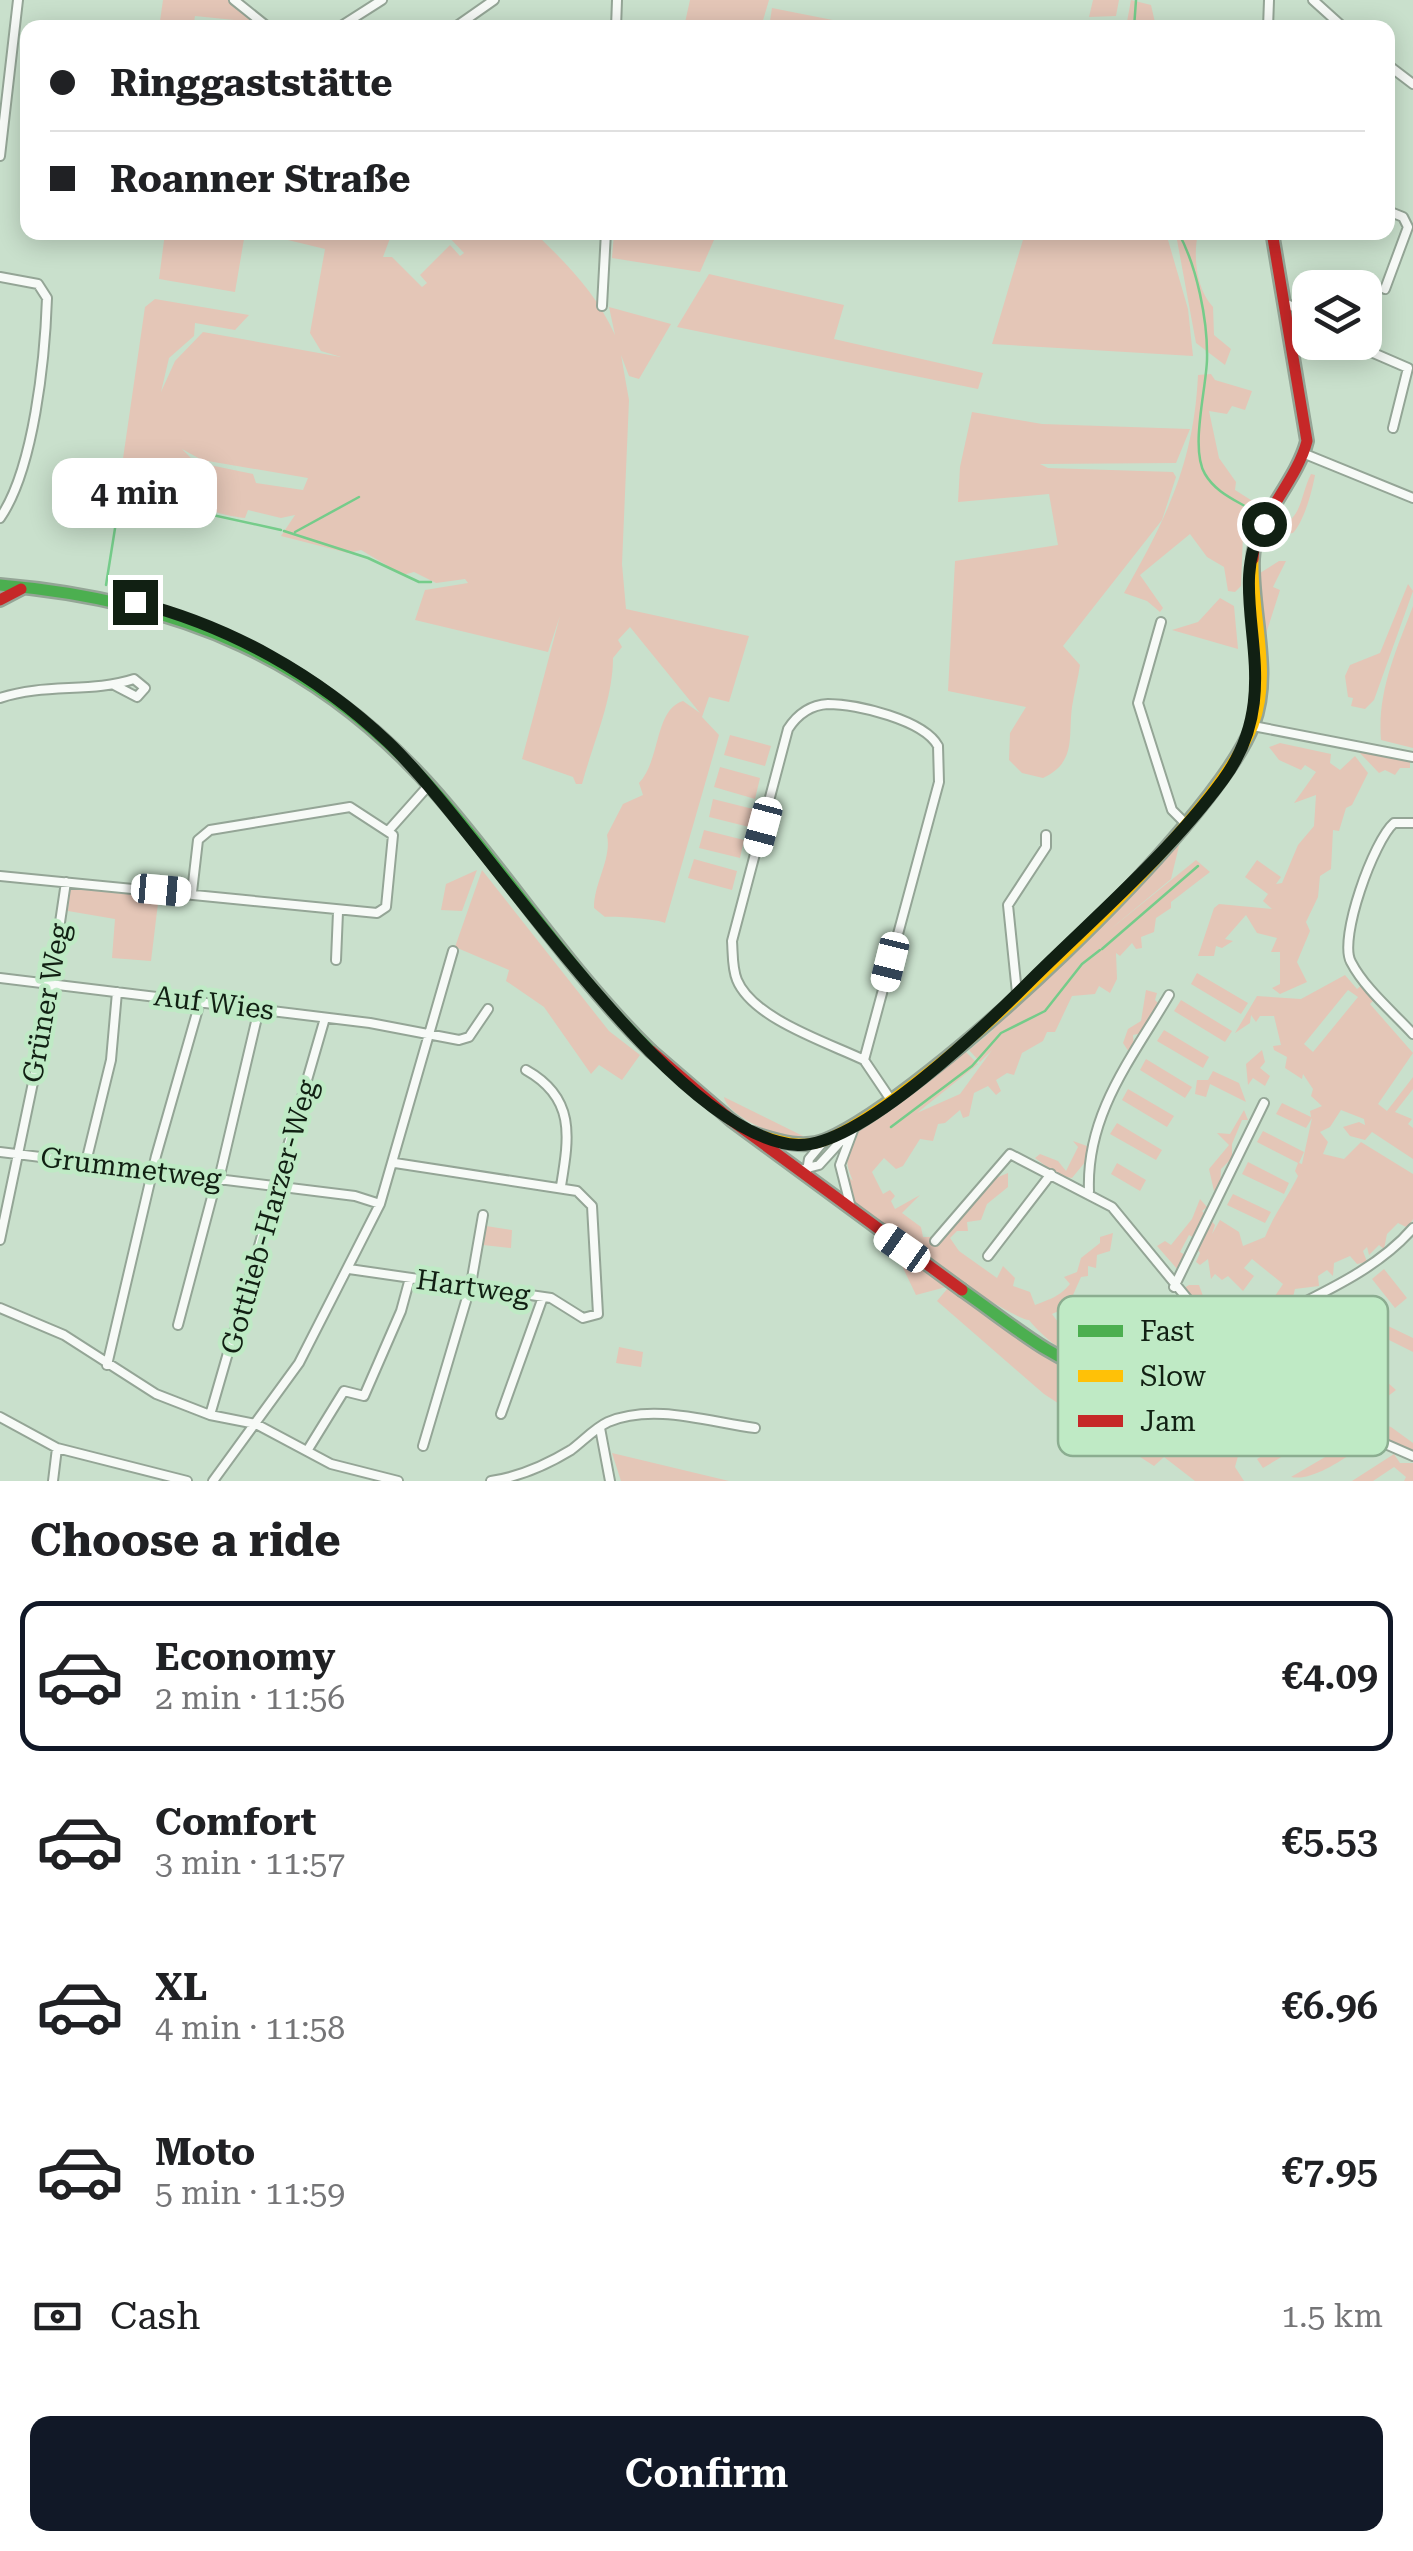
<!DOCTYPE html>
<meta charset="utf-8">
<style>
body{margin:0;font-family:"Roboto Serif",serif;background:#f6f6f6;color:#202124;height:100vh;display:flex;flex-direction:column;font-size:38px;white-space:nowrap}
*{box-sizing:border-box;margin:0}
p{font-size:32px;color:#757577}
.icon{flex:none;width:55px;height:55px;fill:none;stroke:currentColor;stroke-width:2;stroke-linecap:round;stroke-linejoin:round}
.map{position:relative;height:1481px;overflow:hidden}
.panel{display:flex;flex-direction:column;background:#fff;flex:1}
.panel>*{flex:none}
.guide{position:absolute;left:20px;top:20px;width:1375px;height:220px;border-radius:20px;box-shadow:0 5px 25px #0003;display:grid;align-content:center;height:220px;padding:0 30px;background:#fff}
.buttons{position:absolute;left:1292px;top:270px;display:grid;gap:20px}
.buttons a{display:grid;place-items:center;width:90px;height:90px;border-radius:20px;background:#fff;box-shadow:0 5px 25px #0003;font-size:50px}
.end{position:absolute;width:45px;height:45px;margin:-22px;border:12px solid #112013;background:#fff;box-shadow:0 0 0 5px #fff}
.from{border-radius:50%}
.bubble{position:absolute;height:70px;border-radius:20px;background:#fff;box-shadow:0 5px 25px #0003;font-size:32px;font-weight:600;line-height:70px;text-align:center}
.car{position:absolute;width:30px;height:60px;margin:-30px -15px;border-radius:12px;box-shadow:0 0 8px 2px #0007;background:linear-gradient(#fff 24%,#345 0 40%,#fff 0 76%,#345 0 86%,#fff 0)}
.guide b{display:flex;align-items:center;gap:35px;height:95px;font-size:38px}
.guide b+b{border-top:2px solid #e0e0e0}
.guide i{width:25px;height:25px;background:#202124}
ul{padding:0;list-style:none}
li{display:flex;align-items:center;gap:30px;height:150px;margin:0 20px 15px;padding:0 10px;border:5px solid transparent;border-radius:20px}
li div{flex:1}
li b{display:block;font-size:38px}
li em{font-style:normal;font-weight:600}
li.current{border-color:#111827}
li>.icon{width:90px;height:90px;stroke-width:1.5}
h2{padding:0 30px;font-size:45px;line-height:120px}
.pay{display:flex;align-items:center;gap:25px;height:110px;padding:0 30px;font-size:38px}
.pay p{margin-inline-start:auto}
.action{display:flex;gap:20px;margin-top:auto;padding:20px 30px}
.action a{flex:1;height:115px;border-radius:20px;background:#111827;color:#fff;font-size:40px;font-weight:600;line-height:115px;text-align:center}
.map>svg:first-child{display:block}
.green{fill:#e4c6b7;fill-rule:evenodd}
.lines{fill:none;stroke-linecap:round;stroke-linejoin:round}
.stream{stroke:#75cc8a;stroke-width:2.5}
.street-casing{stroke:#94a596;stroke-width:12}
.fast-casing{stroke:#94a596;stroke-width:16}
.slow-casing{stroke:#94a596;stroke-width:16}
.jam-casing{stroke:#94a596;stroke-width:16}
.street{stroke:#f7faf7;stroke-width:8}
.fast{stroke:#4caf50;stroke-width:11}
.slow{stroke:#ffc107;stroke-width:11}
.jam{stroke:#c62828;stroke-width:11}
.route{stroke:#112013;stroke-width:12}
.labels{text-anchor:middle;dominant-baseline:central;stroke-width:9;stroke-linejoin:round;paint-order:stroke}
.street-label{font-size:28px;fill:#112013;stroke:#bfeac5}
.key{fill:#bfeac5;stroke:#8bad90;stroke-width:2.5}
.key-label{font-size:28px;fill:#112013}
</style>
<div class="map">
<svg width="1413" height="1481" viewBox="0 0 1413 1481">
<rect width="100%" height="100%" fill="#c9e0cc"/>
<path class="green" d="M163,0h70l30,23 -68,-7 -2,11 -34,1z
M690,0h79l-8,27h-77z
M1093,0h26l-3,16 -27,1z
M1131,0l20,5 5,22h-30z
M772,8l96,19h-66l-32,-6z
M165,233h80l-10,59 -76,-13z
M259,233h133l-9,24h9l30,30 5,-4 -7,-8 30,-30 10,11 4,-3 -19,-20h90c31,30 62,61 80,102l-6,-28 62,17 -32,55 -10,-3 -8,-21 8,45 -7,164 4,45 123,27 -20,66 -20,-5 -7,20 17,18 -54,188c-7,-4 -52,-7 -60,-6l-11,-9c0,-26 18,-49 13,-73l16,-31 20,-9 -4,-12c22,-23 15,-73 44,-82l17,12 -70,-86 -12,13 4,7 -9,11c0,42 -20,85 -31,126h-6l-3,-7 -51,-18 38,-143 -12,36 -133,-32 10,-30 43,-7 -3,-4 -29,4 -22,-11 -11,3 -42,-25 -13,3 -67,-17 14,-21 -14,3 -33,-8 -3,8c-27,-3 -57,-11 -67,-39l-16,7 -21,-5 -23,12 27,-186 10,-8 94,16 -14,15 -40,-7 -1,13 -25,22 -8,34 14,-31 28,-29 138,25 -20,-6 -11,-18 15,-84zM182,449l20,11 106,18 -5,12 -47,-7 -3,-9 -58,-12z
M614,233v-1l103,1 -17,39 -88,-14z
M1025,233h141l22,76 5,47 -201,-12z
M1170,233h28c-5,23 -2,56 15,74l1,28 17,14 -6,16 -29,-22 -19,-103z
M709,274l135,31 -10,34 149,34 -5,16 -301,-62z
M1211,374l4,6 37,11 -7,19 -13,-4 -5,8 -18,-3 10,47 17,24 -1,8 27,17 -11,4 -8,23 -2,52 -6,6 -7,-1 -4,-24 -17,-10 -17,-23 -50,41 23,33 -3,4 -13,-11 -23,-8c42,-74 70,-130 74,-218z
M972,412l70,12 148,5 -14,34 -136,1 8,4 125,4 3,5 -14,43 -99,126 17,19c-2,14 -6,28 -8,42 -4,30 5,55 -29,71l-21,-5 -13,-13 1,-27 16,-26 -78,-16 7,-130 103,-16 -9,-51 -91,8 2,-35z
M1311,474l4,1c-3,17 -11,46 -22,58l-12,2 1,9 -6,-1 4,-16c23,-11 20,-31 31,-53z
M1279,561h7l-13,26 7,3 -15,47 -9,7 -4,-66z
M1408,584l5,7 -39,109 -9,9 -14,-3 2,-8 -5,-1 -3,-21 5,-11 30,-12z
M1220,598l14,8 4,43 -66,-19 26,-8z
M1413,606v142l-32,-8c-4,-48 15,-89 32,-134z
M730,735l41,11 -6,20 -41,-11z
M1280,743l51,11 -1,9 10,7 15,-14 13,17 -16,32 -6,3 -7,23 -6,-1 -2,39 -11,7 -2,21 -12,25 4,9 -13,31 10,20 -27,12 -8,-6 8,-4v-32h-9l6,-14 -20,-5 -11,-18 -21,24 8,2 -11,7 -6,-2 -2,10h-16l16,-48 5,-4 53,5 -9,-8 5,-7 -23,-17 12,-17 24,17 -5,7 6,-1 16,-38 16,-19 2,-31 -22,8 22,-31 -11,-7 -4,5 -22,-10 -10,-13z
M1357,750l53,10v8h-10l-5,7 -10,-5 -6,3z
M720,767l40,11 -5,21 -41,-12z
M713,799l40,10 -4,18 -40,-10z
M704,830l40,10 -4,18 -41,-10z
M1172,840l7,6 -8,33 -64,53 89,-72 14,12 -39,30v6l-15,10 -2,14 -13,5 1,11 -6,1 -4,-6 -12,13 -4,-3 1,26 -7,14 -11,-7 -4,8 -23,2 -17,36h-8l-4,9 -21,12 -8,22 -7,-2 -11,7 5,11 -5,4 -8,-9 -14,7 -5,23 -6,2 -3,-8 -15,13 -7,1 -5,17 -13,-2 -17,27 -7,3 -12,-11 -12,14 11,22 7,-4 5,6 -4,5 4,8 25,-14 -18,18 19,14 2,10h8l5,7 55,-64 17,-7v14l-21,17 -6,16 -14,2 1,9h-11l-7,7 9,13 38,27 6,-12 12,12 -2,8 17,6 5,13c15,-6 24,-8 35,-21l-6,-7 13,-5 4,-14 19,-15v-6l13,-4 -3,18 -13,4 -1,13 -8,-2v10l-7,1 -8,18 -12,9 2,5 -11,5 6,8 16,1 1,9 23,11 3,8 11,5 2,9 9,-4 7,4 10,-8 -7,-8 4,-5 17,6 2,8 18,-17 6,2 -1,-7 21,5 -25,21 -13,-3 -5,12 -11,4 -4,-5 -1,4 -19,-3 -1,4c-36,-7 -72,-30 -92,-55 -19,-1 -152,-93 -171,-113 -9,-10 -11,-23 -15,-36l10,10c-5,-11 -9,-23 -3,-37 15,-32 85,-71 115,-93l13,13 -61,49 43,-19 32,-44 -12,12 -11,-12 24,-20 -2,-4z
M694,859l43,12 -5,19 -44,-12z
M477,870l-15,41 -21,-1 5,-26z
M482,870l127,161 31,24 -18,25 -23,-15 -8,9 -47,-67 -38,-26 3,-11 -54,-23z
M70,886l89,9 -8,66 -39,-3 3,-39 -47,-8z
M1197,973l51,30 -7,11 -50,-30z
M1345,975l12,14 5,-4 12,15 -4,4 43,49 -35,51 9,7 26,-34v12l-18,23 17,7 -4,5 5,4v31l-41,-27 -7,8 -15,-4 -7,-9 16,-5 6,3 -1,-6 -23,-9 -11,17 -10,5 8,10 -5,12 21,5 17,-17 52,32v45l-5,9 -10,-5 -11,11 -3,15 -5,-4 -10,10 -2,-8 -4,4 4,11 -10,2 -7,-8 -16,7 -1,13 -6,-6 -9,6 1,10 -24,3 -3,12 -12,9 -14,-9 7,-2 10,-15 -31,-25 -8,9 10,8 -11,15 -15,-15 -6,4 -7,-6 -4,5 -3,-20 -8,6 -4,-3 4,-9 -5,-8 8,-2 -14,-8 -9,17 7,4 -9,14 -21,-24 8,-5 6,4 21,-26 8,-20 7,8 -5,4 13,14 -3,9 8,-14 19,12 4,14 22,-9c9,-23 24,-42 33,-61l-3,-5 3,-8 -41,-21 6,-11 41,21 -5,11 3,1 10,-46 -6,10 -30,-14 6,-11 29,14 -1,-6 12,-5 -11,-10 2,-7 -10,-15 -1,5 -17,-11 2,-11 -13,-7 -1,-4 8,-1 -7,-29h-14l-4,6 -5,-7 -1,8 -15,10 22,-37 44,3zM1348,990l10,7 -45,55 -9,-8z
M1146,990l11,3 -2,7 5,5 -18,28 -9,2 1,15 -5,2 -6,-9 5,-14 13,-8z
M1181,1000l51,31 -7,11 -51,-31z
M1164,1030l45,27 -6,11 -46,-27z
M1262,1050l3,12 -5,6 10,8 -5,10 -12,-8 -5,7 -2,-21z
M1146,1059l46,28 -7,11 -45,-28z
M1213,1071l26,12 7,19 -36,-18 -4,13 -11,-3 2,-14h11z
M1128,1089l46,27 -7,11 -45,-27z
M724,1097l87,43c-26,1 -83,-22 -87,-43z
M1244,1110l4,10h-6l-10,24v14l-11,11 -1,19 -6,3 -5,-22 20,-24 -12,-12 13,1z
M1117,1123l45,27 -6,10 -46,-26z
M1073,1141l14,5 -1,15 -14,17 -13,-2 -24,-18 5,-4 18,7 8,10 12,-24z
M1248,1162l41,21 -5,11 -42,-20z
M1117,1163l29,17 -6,11 -29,-17z
M1233,1194l38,18 -6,11 -38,-18z
M486,1226l26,4 -1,18 -28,-3z
M893,1247l55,37 -2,3 -30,8z
M1384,1269l23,29 -12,10 -23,-29z
M953,1282l143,93 41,6v15l10,-8h20l12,-11 39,-20 23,8 16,17 -5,16 -48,38 4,5 19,2 -6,6 4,6 9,-7 4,8 -3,11 9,14h-49l-31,-24 -10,9 -110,-72 -107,-93z
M1189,1285h10l4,11h9l11,11 -6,6 7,2 1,6 -12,2 -10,-16 -16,-10 -3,-9z
M1386,1325l27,13v14l-32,-16z
M1350,1344l39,20 -6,11 -39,-20z
M619,1347l24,5 -2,15 -25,-4z
M1326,1370l36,16v5l14,1 11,-10 9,8 -44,34 -6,-1 -5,-9 -4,6 -10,-5 11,-8 13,5 7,-13 -34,-20 -3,2z
M1370,1420l21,7 22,16v13l-8,-8 -26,-5 1,-10 -14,-5 -3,5 -2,-7z
M1314,1425l6,9 -57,34 -6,-9z
M1349,1443l5,9c-18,12 -44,29 -63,25z
M612,1453l117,28h-108z
M1394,1454l6,9h13v18h-9l2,-4 -12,-10 -21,14h-21z"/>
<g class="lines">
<path class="stream" d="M1134,28l2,-28
M1178,232c19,34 30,89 29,128 -1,30 -17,89 -2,114 11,19 31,26 48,37
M121,495l160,35
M284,531l84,27 51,24h12
M295,532l64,-35
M106,585l14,-88
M1102,949l96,-83
M891,1127l81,-61 29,-33 44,-22 37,-47 18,-14"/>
<defs>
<path id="street" d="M234,0l35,28
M1313,0l31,28
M338,28l44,-28
M454,28l40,-28
M616,28l1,-28
M1268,28l1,-28
M1388,65l25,19
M0,156l18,-156
M0,277l38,7 9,14c-2,60 -13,171 -47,220
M1385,289l23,-62 -5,-10 -15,-6
M1283,302l27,13
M602,306l4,-74
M1348,342l60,26 -15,60
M1305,454l108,44
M1161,622l-23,81 34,107 13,13
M0,698c44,-15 92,-5 134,-19l11,9 -8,9 -23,-12
M1253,726l160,31
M1413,823h-19c-20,17 -56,116 -43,139 14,27 42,50 62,72
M389,830l40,-45
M0,876l377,37 9,-6 7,-72 -43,-28 -140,23 -12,10 -6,52
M336,960l2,-48
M0,978l370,45 89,17 10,-3 19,-28
M1017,993l-9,-88 38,-58v-12
M864,1060c-35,-17 -111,-41 -127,-80 -5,-12 -4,-26 -5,-39l56,-212c9,-14 22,-24 40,-25 29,0 96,16 110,42l1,36 -75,278 27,40
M526,1070c50,28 43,67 35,116
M0,1152l355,44 25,8
M86,1162l25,-102 6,-68
M800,1170l19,-5 31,-34
M807,1171l2,-12 15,-18
M219,1179l40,-170
M1089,1191c-3,-77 43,-133 80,-196
M851,1208l-11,-43 15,-40
M0,1240l44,-210 22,-148
M935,1241l75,-87 102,53 106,129
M988,1256l63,-82
M349,1269l202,29 32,20 15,-4 -6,-108 -15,-15 -182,-28
M1174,1287l90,-184
M0,1308l64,27 92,59 54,21 46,9 75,40 67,17
M178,1325l39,-147
M1234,1337l-2,12 -14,-2 3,-13 13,3 15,-6c54,-31 123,-55 164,-103
M1232,1349l78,62 103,45
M107,1365l49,-209 44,-154
M501,1414l42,-117
M210,1415l115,-397
M0,1417l57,31 130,33
M600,1428l10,53
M423,1446l48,-162 12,-69
M307,1451l37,-60 20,5 37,-85 9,-33
M53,1481l4,-33
M213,1481l86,-118 81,-159 73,-253
M491,1481c27,-4 57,-17 80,-31 12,-9 24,-22 37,-28 45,-19 101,0 147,6"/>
<path id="fast" d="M0,585c177,15 320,74 438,210 73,84 133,178 213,256
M962,1290c94,66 142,121 256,57"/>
<path id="slow" d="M752,1133c23,7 50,17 74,7 102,-44 387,-312 427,-415 20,-51 -2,-113 0,-166"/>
<path id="jam" d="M1253,559c1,-37 44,-78 54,-118l-35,-209
M0,600l21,-11
M651,1051l80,69 231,170"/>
</defs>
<use href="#street" class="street-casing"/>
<use href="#fast" class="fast-casing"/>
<use href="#slow" class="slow-casing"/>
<use href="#jam" class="jam-casing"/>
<use href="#street" class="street"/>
<use href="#fast" class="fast"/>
<use href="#slow" class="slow"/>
<use href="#jam" class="jam"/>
</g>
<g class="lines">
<path class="route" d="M135,602c95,24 182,73 253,140 95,90 283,397 410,403 63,2 191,-123 235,-167 64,-63 137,-126 190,-198 70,-95 -3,-183 41,-256"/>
</g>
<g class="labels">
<g class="street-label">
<text transform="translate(46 1003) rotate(-80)">Grüner Weg</text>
<text transform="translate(214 1003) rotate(7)">Auf Wies</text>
<text transform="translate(131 1168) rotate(7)">Grummetweg</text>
<text transform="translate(269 1217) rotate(-74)">Gottlieb-Harzer-Weg</text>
<text transform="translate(473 1287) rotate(8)">Hartweg</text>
</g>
</g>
<rect x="1058" y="1296" width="330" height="160" rx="15" class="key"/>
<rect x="1078" y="1325" width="45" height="12" fill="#4caf50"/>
<rect x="1078" y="1370" width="45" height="12" fill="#ffc107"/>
<rect x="1078" y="1415" width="45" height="12" fill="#c62828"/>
<g class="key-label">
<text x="1140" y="1341">Fast</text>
<text x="1140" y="1386">Slow</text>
<text x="1140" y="1431">Jam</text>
</g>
</svg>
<div class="buttons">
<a><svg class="icon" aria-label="layers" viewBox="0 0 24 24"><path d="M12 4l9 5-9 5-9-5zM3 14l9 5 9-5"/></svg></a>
</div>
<i class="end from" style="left:1264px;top:524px"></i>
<i class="end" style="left:135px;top:602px"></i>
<div class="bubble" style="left:52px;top:458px;width:165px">4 min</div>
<i class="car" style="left:763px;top:827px;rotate:195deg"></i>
<i class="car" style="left:161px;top:890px;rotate:95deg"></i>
<i class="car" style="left:890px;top:962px;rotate:194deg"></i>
<i class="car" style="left:902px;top:1248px;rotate:305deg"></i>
<div class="guide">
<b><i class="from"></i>Ringgaststätte</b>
<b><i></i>Roanner Straße</b>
</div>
</div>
<section class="panel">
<h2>Choose a ride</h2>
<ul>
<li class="current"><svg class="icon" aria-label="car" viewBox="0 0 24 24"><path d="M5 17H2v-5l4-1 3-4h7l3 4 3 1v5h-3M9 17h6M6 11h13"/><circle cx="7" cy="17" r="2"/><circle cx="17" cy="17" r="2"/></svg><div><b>Economy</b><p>2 min · 11:56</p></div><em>€4.09</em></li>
<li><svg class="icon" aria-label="car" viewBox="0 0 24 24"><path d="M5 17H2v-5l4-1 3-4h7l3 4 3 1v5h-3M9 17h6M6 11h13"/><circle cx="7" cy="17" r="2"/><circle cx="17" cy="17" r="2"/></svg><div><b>Comfort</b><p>3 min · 11:57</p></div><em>€5.53</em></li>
<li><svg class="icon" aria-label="car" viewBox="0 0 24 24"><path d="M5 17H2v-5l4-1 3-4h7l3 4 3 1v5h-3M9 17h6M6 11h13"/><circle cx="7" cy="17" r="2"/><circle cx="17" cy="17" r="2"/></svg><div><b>XL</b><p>4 min · 11:58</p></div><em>€6.96</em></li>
<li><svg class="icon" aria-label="car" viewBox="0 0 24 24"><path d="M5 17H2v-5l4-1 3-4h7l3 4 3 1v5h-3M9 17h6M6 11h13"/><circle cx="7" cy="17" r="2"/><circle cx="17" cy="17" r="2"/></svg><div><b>Moto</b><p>5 min · 11:59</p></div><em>€7.95</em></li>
</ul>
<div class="pay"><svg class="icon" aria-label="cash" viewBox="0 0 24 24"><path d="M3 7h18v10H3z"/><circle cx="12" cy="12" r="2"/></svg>Cash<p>1.5 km</p></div>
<div class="action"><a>Confirm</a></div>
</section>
